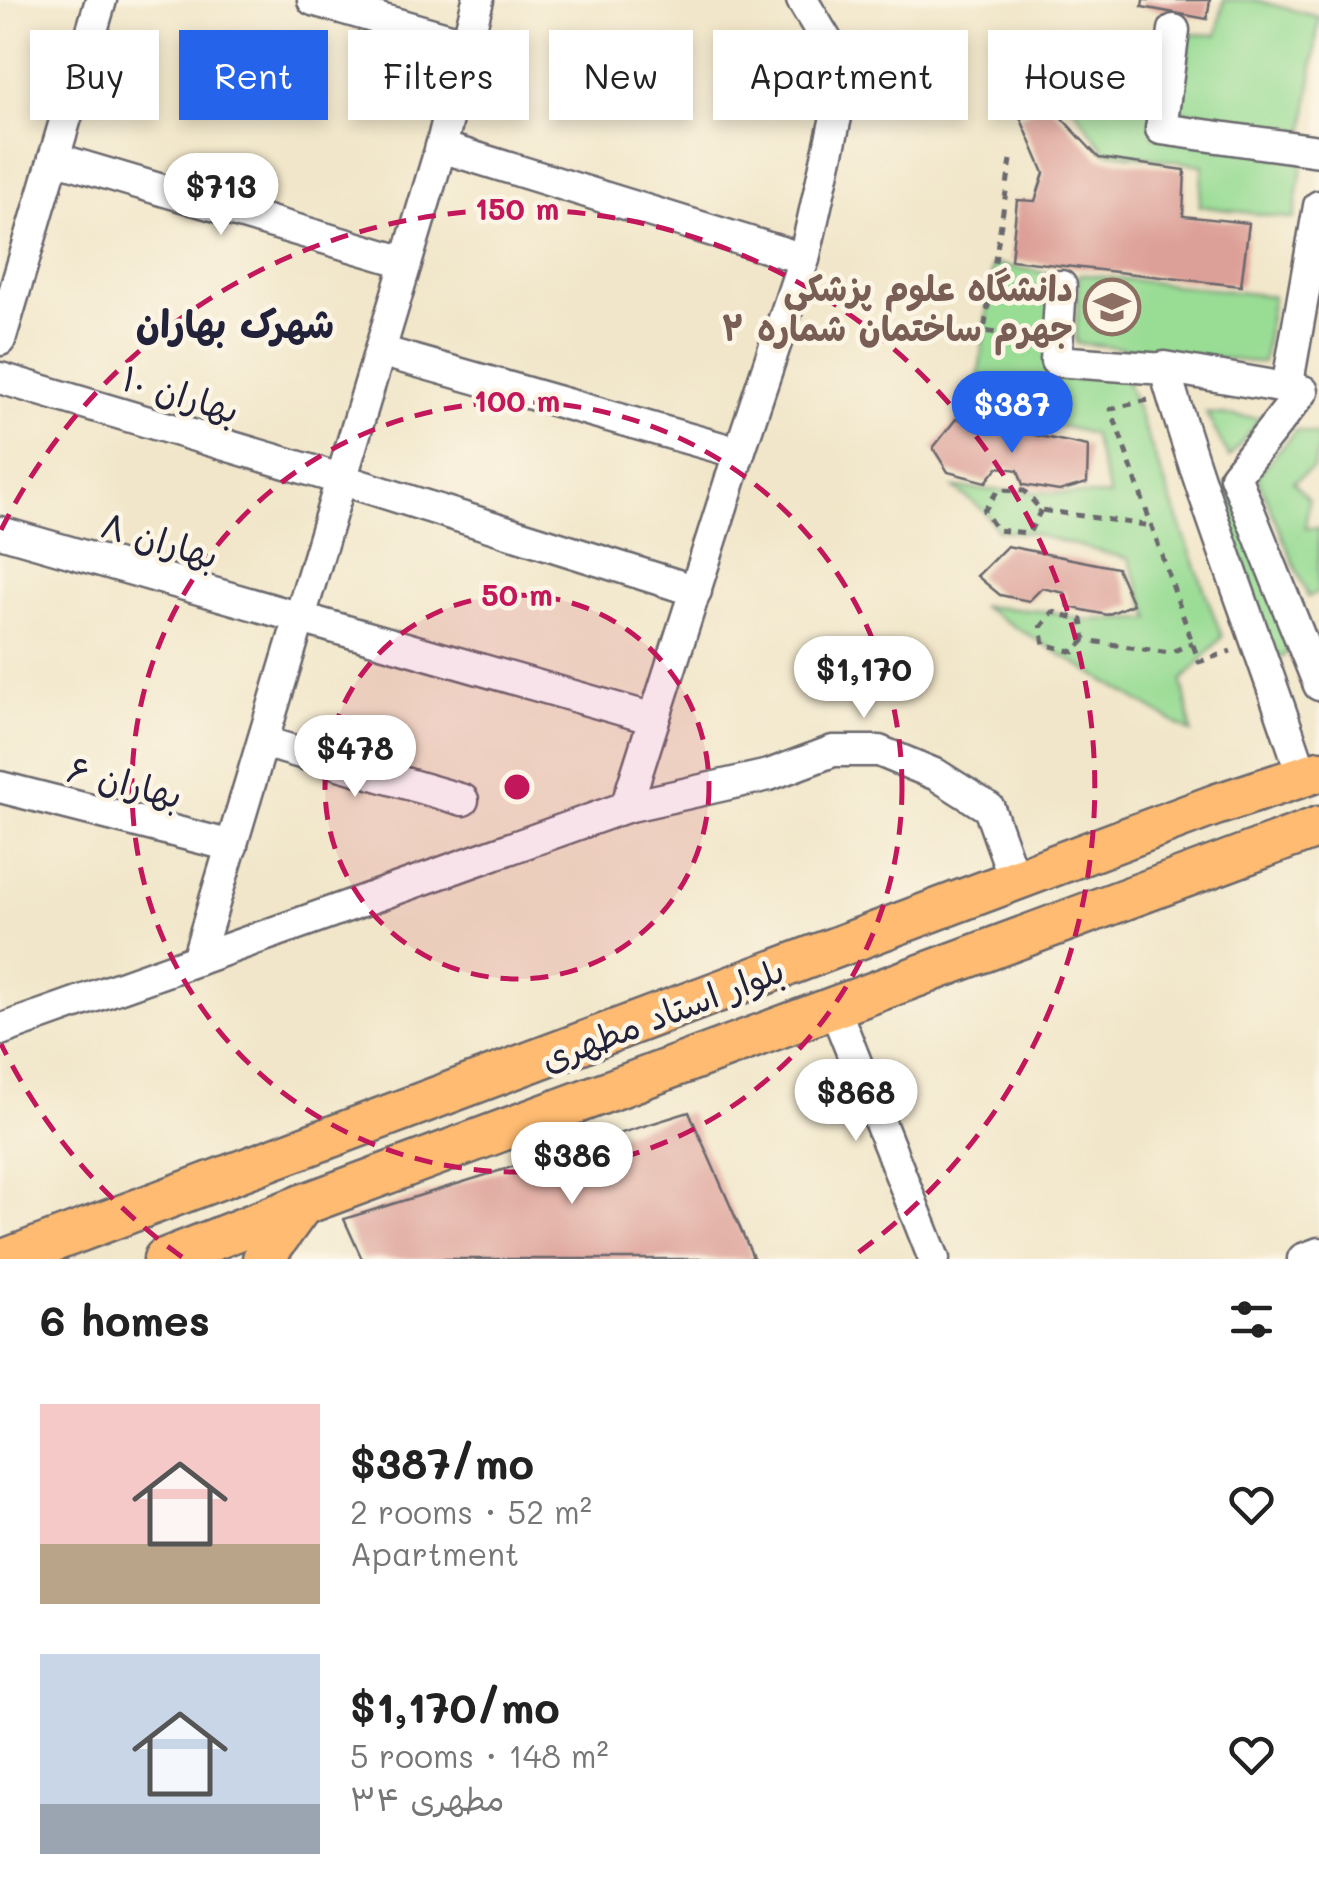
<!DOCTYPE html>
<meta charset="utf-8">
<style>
:root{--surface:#fff;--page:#f6f6f6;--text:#222;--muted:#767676;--accent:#2563eb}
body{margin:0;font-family:Mali,"Playpen Sans Arabic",sans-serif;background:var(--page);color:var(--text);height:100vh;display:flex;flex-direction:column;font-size:38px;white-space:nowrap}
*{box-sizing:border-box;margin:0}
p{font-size:32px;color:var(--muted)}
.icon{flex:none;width:55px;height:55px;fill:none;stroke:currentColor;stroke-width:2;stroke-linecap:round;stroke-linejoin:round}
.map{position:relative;height:1259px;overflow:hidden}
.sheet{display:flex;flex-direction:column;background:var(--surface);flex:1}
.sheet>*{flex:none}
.hud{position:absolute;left:30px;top:30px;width:1260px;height:90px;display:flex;gap:20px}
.price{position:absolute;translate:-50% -85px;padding:0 22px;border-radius:35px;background:#fff;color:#222;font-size:32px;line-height:65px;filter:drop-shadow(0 2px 5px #0008)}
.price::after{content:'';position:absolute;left:50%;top:60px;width:30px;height:22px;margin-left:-15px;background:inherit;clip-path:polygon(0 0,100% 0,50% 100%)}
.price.on{background:var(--accent);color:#fff}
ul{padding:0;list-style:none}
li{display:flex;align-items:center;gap:30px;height:250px;padding:0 40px}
li span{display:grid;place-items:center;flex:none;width:280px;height:200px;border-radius:0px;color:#555}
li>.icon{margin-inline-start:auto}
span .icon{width:120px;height:120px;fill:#fffc;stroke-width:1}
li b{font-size:42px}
h2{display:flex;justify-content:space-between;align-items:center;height:120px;padding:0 40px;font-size:42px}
.pill{padding:0 35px;border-radius:0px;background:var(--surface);box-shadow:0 5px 15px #0003;font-size:35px;line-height:90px}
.pill.on{background:var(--accent);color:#fff}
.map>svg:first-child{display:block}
</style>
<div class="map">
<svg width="1319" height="1259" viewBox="0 0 1319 1259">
<rect width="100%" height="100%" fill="#fcf5e5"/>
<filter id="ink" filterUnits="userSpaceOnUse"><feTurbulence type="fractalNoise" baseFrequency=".01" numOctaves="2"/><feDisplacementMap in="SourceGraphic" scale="20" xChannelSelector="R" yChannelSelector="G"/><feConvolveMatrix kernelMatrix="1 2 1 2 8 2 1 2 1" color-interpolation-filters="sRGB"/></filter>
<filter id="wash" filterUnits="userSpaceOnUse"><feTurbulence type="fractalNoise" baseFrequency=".0048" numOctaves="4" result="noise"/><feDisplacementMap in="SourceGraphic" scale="40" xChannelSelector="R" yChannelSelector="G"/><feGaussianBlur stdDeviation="2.25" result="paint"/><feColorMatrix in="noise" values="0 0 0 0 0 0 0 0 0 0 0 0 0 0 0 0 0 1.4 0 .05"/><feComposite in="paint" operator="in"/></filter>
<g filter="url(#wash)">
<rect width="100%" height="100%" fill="#f1e6c9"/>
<g fill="#99dc94" stroke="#5e7f68" stroke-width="2.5">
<polygon points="1224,0 1254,0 1319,17 1305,131 1181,112 1190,34 1217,35"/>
<polygon points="1035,54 1161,72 1153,135 1303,160 1294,219 1199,206 1203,165 1106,152"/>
<polygon points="993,264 1055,274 1050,369 1126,379 1222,637 1182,681 1192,733 980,606 1053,612 1082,620 1151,619 1129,559 1029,533 997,530 984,511 954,488 1110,496 1092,434 975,404"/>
<polygon points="1079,274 1273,296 1263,363 1076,343"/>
<polygon points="1206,413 1261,418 1229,457"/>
<polygon points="1296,430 1319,435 1319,447 1313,468 1293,482 1309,500 1305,528 1319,528 1319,592 1308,597 1257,476"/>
<polygon points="1234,494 1289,649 1283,657 1271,654 1220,499"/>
</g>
<g id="blocks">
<g fill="#dda098">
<polygon points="1143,0 1210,0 1207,19 1142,7"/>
<polygon points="1045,100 1099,158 1185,170 1183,216 1249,223 1241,286 1011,260 1017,200 1035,201 1044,173 1020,117"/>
<polygon points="956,419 1088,446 1087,483 1059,491 1023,485 1018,470 998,467 986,482 948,472 933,448"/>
<polygon points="1007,546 1117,568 1133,604 1107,615 1068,607 1065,593 1042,588 1029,601 1000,595 977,576"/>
<polygon points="689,1112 753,1257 748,1259 362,1259 344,1219"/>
</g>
</g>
</g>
<g filter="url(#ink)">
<use href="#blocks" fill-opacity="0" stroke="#6a676d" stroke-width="2.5"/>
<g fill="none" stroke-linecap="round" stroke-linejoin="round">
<g stroke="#6a676d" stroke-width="35">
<g id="minor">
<polyline points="313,0 468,44"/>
<polyline points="1174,30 1161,129 1319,151"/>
<polyline points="441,147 804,259"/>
<polyline points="54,158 405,262"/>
<polyline points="1061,286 1056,361 1164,369"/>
<polyline points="0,340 101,0"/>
<polyline points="380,351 739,453"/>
<polyline points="0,378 340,479 696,591"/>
<polyline points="1287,388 1319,206"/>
<polyline points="0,532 654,719"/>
<polyline points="263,742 463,800"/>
<path d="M 1303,777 C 1258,640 1204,506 1164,367 L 1303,391 L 1235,476 L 1319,685"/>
<polyline points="0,787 232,846"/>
<polyline points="626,807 769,775 833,751 879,751 937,775 989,808 1015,881"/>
<polyline points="197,960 441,147 478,0"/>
<polyline points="834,1007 934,1259"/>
<polyline points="0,1030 626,807 739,453 804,259 846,73 802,0"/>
<polyline points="1303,1259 1319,1253"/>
</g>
</g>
<g stroke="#6a676d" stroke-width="45">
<g id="major">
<polyline points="6,1259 1215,805 1319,771"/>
<polyline points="164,1259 302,1205 1319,827"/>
<polyline points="263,1259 302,1205"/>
</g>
</g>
<g stroke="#6a676d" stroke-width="5" stroke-dasharray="8 8" stroke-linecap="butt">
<polyline points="1011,160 984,331 1030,338"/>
<polyline points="1148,400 1111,409 1199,662 1231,651"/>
<polyline points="1041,510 1029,533 997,530 984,511 998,490 1024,491 1041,510 1152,526"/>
<polyline points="1085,640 1074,652 1044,644 1041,627 1053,612 1082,620 1085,640 1169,653 1193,643"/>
</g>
<use href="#minor" stroke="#fff" stroke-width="30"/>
<use href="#major" stroke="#febb71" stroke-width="40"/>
</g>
</g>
<circle cx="517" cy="787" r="192" fill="#c2185b" fill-opacity=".12"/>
<g fill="none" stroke="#c2185b" stroke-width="5" stroke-dasharray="18 12">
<circle cx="517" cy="787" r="192"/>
<circle cx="517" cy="787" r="385"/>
<path d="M182 1257A577 577 0 0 1 1 1044M1 530A577 577 0 1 1 852 1257"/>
</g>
<defs>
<g id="university-ring" transform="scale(2.875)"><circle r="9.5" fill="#fcf5e5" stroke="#8d6e63" stroke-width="1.5"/><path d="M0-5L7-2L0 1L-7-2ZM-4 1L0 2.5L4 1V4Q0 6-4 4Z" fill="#8d6e63"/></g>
</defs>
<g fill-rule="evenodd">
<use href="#university-ring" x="1112" y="307"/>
</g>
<g text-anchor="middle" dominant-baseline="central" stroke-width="9" stroke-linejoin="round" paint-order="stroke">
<g font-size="35" font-weight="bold" fill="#785e54" stroke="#fcf5e5" text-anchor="end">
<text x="1073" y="287">دانشگاه علوم پزشکی<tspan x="1073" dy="40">جهرم ساختمان شماره ۲</tspan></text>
</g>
<g font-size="35" fill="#22223b" stroke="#fcf5e5">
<text transform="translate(181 393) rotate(17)">بهاران ۱۰</text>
<text transform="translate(160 539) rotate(16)">بهاران ۸</text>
<text transform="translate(125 781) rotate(14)">بهاران ۶</text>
<text transform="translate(662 1013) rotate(-21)">بلوار استاد مطهری</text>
</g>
<g font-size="38" font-weight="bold" fill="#22223b" stroke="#fcf5e5">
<text x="235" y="323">شهرک بهاران</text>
</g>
</g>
<circle cx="517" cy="787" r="15" fill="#c2185b" stroke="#fcf5e5" stroke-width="5"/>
<g font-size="30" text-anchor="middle" font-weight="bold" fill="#c2185b" stroke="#fcf5e5" stroke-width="9" stroke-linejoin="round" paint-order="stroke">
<text x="517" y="220">150 m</text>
<text x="517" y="412">100 m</text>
<text x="517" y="606">50 m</text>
</g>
</svg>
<b class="price" style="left:221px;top:238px">$713</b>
<b class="price on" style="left:1012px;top:456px">$387</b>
<b class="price" style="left:864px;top:721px">$1,170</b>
<b class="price" style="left:355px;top:800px">$478</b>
<b class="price" style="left:856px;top:1144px">$868</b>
<b class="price" style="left:572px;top:1207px">$386</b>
<div class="hud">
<a class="pill">Buy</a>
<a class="pill on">Rent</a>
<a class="pill">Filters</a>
<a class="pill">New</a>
<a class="pill">Apartment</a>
<a class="pill">House</a>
</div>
</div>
<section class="sheet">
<h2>6 homes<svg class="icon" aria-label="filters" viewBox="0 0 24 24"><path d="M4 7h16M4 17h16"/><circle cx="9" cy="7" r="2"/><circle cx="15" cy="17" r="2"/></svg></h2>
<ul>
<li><span style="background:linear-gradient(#f6c9c9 70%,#b9a48a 0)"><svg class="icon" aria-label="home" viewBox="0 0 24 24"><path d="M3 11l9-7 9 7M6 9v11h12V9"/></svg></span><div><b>$387/mo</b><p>2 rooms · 52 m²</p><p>Apartment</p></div><svg class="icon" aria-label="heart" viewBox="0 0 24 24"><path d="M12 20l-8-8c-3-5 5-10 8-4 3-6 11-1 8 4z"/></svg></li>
<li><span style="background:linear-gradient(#c9d6e8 75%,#9aa5b1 0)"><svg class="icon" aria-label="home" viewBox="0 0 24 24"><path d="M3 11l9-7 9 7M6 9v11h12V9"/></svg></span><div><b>$1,170/mo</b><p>5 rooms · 148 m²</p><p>مطهری ۳۴</p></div><svg class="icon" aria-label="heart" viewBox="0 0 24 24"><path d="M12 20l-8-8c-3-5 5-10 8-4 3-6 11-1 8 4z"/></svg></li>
</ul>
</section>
